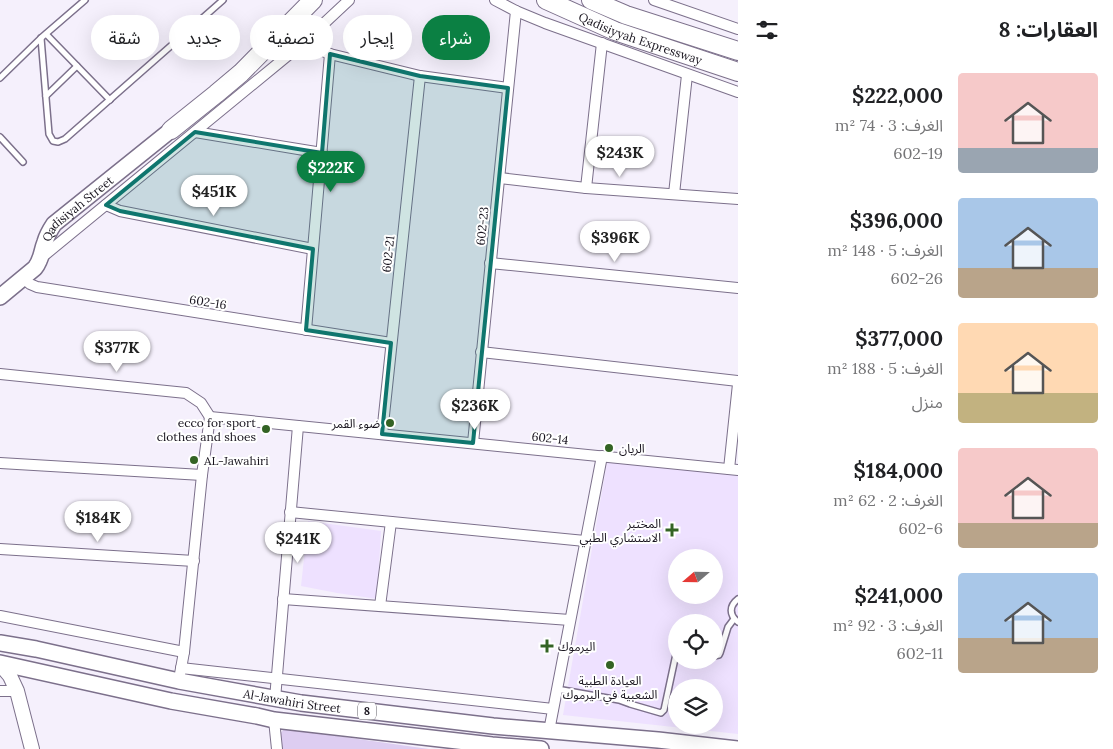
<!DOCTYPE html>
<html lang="ar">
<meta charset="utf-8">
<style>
:root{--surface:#fff;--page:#f6f6f6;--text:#202124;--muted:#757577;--accent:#0b8043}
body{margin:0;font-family:Lora,"Noto Sans Arabic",serif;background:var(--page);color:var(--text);direction:rtl;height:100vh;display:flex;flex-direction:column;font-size:19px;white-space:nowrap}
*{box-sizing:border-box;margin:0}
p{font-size:16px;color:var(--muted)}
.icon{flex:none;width:28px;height:28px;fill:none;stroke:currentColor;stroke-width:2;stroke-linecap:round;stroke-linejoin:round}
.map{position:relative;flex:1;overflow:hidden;direction:ltr}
.sheet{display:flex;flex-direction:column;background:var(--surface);width:375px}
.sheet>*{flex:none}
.guide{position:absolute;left:15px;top:15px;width:475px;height:45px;direction:rtl;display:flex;gap:10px}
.needle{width:32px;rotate:250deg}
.controls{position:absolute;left:668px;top:549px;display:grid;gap:10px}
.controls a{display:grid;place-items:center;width:55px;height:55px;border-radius:50%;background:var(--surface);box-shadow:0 5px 20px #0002;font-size:25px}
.price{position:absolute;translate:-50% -42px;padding:0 11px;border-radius:18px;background:#fff;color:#222;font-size:16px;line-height:32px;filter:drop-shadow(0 1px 2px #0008)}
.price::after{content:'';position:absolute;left:50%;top:30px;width:15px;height:11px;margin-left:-8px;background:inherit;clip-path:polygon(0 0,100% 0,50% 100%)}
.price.on{background:var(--accent);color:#fff}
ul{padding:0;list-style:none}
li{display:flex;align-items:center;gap:15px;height:125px;padding:0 15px}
li span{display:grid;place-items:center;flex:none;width:140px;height:100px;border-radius:5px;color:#555}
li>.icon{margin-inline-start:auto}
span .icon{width:60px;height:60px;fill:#fffc;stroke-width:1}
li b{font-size:21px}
h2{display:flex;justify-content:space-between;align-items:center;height:60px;padding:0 15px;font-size:21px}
.chip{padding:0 18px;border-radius:22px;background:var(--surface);box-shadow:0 5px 20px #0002;font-size:18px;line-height:45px}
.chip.on{background:var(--accent);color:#fff}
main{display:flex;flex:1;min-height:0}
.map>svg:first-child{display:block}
</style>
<main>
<section class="sheet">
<h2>العقارات: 8<svg class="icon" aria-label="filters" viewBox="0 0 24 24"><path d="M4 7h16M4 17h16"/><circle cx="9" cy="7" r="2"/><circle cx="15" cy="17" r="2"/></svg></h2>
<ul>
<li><span style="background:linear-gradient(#f6c9c9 75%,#9aa5b1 0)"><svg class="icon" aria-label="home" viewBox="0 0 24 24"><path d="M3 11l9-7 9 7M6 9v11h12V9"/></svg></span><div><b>$222,000</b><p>الغرف: 3 · 74 m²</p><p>602-19</p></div></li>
<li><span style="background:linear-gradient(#a9c7e8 70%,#b9a48a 0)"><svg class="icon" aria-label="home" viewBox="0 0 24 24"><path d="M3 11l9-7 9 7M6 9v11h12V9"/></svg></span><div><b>$396,000</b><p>الغرف: 5 · 148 m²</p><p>602-26</p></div></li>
<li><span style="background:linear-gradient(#ffd9b3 70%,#c2b280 0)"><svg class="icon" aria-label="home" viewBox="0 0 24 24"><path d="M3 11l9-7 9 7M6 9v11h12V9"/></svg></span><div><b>$377,000</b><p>الغرف: 5 · 188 m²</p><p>منزل</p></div></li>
<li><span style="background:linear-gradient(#f6c9c9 75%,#b9a48a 0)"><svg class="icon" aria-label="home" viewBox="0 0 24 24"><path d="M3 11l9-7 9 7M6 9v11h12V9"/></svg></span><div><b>$184,000</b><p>الغرف: 2 · 62 m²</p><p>602-6</p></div></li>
<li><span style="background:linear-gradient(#a9c7e8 65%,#b9a48a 0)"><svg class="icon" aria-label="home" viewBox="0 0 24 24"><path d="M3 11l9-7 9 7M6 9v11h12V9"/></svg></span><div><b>$241,000</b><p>الغرف: 3 · 92 m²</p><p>602-11</p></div></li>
</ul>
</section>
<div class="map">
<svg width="738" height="749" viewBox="0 0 738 749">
<rect width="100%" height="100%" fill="#f5f0fc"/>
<g fill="#eee1ff" fill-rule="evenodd">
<path d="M 608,457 L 738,473 L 738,734 L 563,715 ZM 676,558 L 714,558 L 714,595 L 676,595 ZM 676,622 L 714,622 L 714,660 L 676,660 ZM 676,688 L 714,688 L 714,725 L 676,725 Z"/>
<polygon points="308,521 381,531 377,599 337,593 301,586"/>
</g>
<polygon fill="#ddcdf1" points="287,729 429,749 281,749 280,734 283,730"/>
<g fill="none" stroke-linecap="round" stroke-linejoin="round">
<g stroke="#7c708b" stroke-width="8">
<g id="lane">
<polyline points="46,34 110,100"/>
<polyline points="41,38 49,134 53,141 58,142 65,139 223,0"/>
<polyline points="0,78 41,38 85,0"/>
<polyline points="46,96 77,66"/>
<polyline points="0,137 23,162"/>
<path d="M 738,599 C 729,606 729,615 738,622"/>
<polyline points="714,656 719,655 720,653 728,627 734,619"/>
<polyline points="557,689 619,700 630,704 661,713 664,710 676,654"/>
</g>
</g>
<g stroke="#7c708b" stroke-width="12">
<g id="street">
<polyline points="495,0 516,11 545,23 738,92"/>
<polyline points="654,0 738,29"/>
<polyline points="303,43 330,54 420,76 508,88"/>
<polyline points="195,132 322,153"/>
<polyline points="500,178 586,188 738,199"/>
<polyline points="586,188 602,43"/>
<polyline points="674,194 687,75"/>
<polyline points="106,205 120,211 313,249"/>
<polyline points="41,258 303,43 349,0"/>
<polyline points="490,263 738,288"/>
<polyline points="23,278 30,284 37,287 391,343"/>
<polyline points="306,330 330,54"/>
<polyline points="481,352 738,381"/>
<polyline points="0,374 186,393 201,403 210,417"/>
<polyline points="210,417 738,470"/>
<polyline points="382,434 420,76"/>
<path d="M 473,443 C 486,299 502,155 516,11"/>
<polyline points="0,463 202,475"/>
<polyline points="729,469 738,384"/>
<polyline points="290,512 585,541"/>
<polyline points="0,549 194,561"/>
<polyline points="283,599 570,620"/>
<polyline points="380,606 391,522"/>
<polyline points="0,616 184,652"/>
<polyline points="181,668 553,709"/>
<polyline points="180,674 184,652 202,475 210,417"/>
<polyline points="0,691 17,691"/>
<polyline points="275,699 298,426"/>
<polyline points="274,720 277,749"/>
<polyline points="549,731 602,456"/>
</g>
</g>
<g stroke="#7c708b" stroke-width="16">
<polyline id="secondary" points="0,664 10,676 17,691 32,749"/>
</g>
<g stroke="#7c708b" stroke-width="18">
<g id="primary">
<path id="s1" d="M 0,297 L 35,268 C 42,259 41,252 45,242 C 47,235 50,230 54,224 L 171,130"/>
<path id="s2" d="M 0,643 L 36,649 L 179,681 L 301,703 L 493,726 L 658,740 L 738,749"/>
<polyline points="0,663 171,701 257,716 274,720 492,745 541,749"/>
</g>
</g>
<g stroke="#7c708b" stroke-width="20">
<g id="highway">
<path id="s3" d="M 546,0 L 615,31 L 738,72"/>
<polyline points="591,0 626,15 738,51"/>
<polyline points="171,130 216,94 241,73 313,0"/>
</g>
</g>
<use href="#lane" stroke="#fff" stroke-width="5"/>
<use href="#street" stroke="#fff" stroke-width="10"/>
<use href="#secondary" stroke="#fff" stroke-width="14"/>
<use href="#primary" stroke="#fff" stroke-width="15"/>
<use href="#highway" stroke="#fff" stroke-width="18"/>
</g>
<path fill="#0f766e" fill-opacity="0.2" stroke="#0f766e" stroke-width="4" stroke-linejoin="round" d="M 330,54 L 420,76 L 508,88 L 473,443 L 382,434 L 391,343 L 306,330 L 313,249 L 120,211 L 106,205 L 195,132 L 322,153 Z"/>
<g fill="#336324" stroke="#fff" stroke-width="2">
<circle cx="390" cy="423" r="5"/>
<circle cx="266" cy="429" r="5"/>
<circle cx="609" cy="448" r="5"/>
<circle cx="194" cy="460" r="5"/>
<path d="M669.5 522.5h5v5h5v5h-5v5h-5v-5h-5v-5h5z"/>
<path d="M544.5 638.5h5v5h5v5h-5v5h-5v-5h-5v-5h5z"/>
<circle cx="610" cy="665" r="5"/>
</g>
<g text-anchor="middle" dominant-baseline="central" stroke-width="4" stroke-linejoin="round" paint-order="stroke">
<rect fill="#fff" stroke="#5d5a62" stroke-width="1" x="358" y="702.5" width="18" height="17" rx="4"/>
<g font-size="11" font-weight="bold" fill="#18141e">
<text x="367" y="711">8</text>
</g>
<g font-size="12" fill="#18141e" stroke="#fff">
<text stroke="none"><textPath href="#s3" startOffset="102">Qadisiyyah Expressway</textPath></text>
<text stroke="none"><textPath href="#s1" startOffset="121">Qadisiyah Street</textPath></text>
<text transform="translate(482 226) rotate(-84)">602-23</text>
<text transform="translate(388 254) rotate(-84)">602-21</text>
<text transform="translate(208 302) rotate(9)">602-16</text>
<text transform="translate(550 438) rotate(6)">602-14</text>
<text stroke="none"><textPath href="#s2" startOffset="298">Al-Jawahiri Street</textPath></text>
</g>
<g font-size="12" fill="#18141e" stroke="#fff" text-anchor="end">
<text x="256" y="422">ecco for sport<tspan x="256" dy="14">clothes and shoes</tspan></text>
<text x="380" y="423">ضوء القمر</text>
<text x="619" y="448" text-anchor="start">الريان</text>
<text x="204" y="460" text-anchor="start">AL-Jawahiri</text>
<text x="661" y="523">المختبر<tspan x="661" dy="14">الاستشاري الطبي</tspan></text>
<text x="558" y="646" text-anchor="start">اليرموك</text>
<text x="610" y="680" text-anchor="middle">العيادة الطبية<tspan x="610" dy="14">الشعبية في اليرموك</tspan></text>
</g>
</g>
</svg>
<div class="controls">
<a><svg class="needle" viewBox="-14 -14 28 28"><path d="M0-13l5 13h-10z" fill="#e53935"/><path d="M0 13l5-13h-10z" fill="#757577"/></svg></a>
<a><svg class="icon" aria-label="locate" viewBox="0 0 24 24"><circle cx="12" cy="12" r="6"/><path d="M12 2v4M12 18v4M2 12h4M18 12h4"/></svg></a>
<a><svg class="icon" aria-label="layers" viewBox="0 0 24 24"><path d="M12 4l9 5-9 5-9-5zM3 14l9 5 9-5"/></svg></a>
</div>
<b class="price" style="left:620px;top:178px">$243K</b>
<b class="price on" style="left:331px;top:193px">$222K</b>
<b class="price" style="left:214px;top:217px">$451K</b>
<b class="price" style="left:615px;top:263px">$396K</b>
<b class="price" style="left:117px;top:373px">$377K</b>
<b class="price" style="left:475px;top:431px">$236K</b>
<b class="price" style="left:98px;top:543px">$184K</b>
<b class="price" style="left:298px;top:564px">$241K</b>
<div class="guide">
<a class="chip on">شراء</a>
<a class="chip">إيجار</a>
<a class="chip">تصفية</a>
<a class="chip">جديد</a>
<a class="chip">شقة</a>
</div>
</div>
</main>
